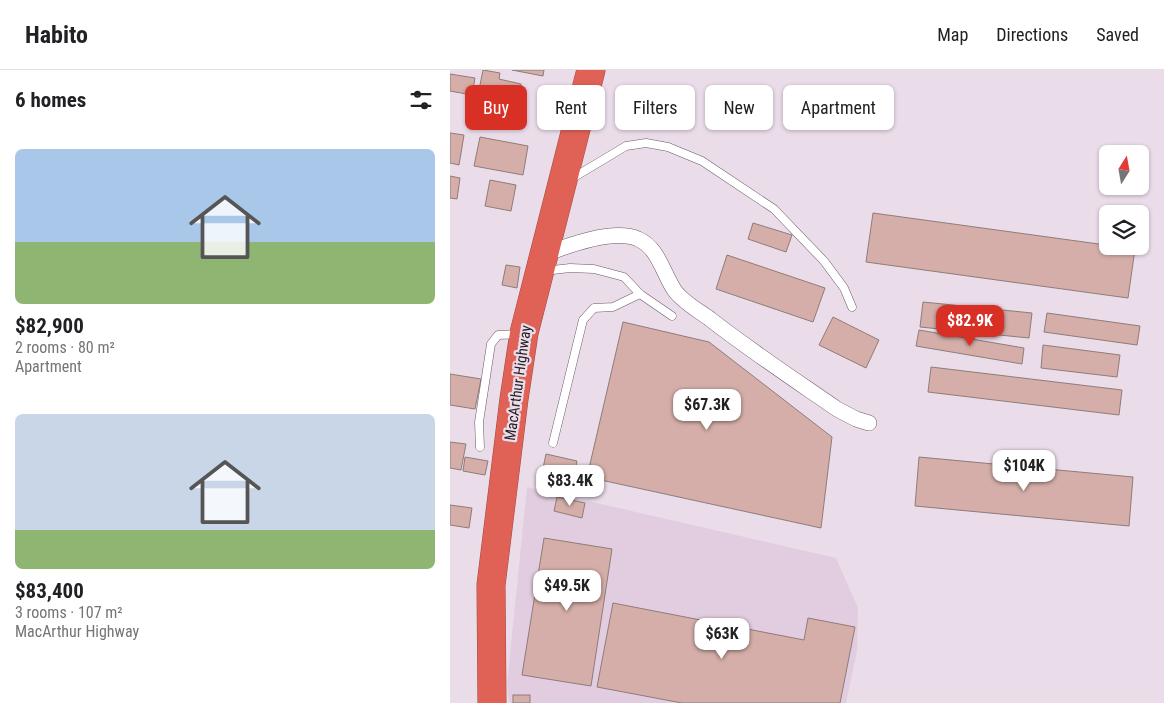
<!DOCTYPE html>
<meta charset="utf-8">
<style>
:root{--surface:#fff;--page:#f6f6f6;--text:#202124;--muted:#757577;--line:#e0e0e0;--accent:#d93025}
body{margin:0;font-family:"Roboto Condensed",sans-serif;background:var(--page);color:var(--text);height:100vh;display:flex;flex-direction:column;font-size:19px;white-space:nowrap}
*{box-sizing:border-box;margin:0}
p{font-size:16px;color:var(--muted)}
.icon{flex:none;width:28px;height:28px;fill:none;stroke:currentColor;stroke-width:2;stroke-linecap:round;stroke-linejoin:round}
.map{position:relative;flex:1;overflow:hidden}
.panel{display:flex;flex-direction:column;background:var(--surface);width:450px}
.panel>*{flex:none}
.top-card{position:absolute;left:15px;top:15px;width:475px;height:45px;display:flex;gap:10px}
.needle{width:32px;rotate:11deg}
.controls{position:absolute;left:649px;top:75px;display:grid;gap:10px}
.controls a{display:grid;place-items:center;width:50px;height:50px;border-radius:8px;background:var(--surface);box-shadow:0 1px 4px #0004;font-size:25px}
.price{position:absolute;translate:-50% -42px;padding:0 11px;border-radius:10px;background:#fff;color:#222;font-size:16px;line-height:32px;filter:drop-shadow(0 1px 2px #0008)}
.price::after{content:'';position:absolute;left:50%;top:30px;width:15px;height:11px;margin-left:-8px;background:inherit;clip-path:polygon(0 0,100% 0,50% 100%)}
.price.active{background:var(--accent);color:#fff}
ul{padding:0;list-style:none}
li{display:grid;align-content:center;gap:10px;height:265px;padding:0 15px}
li span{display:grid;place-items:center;height:155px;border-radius:8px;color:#555}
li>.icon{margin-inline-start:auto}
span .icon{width:90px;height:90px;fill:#fffc;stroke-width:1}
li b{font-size:21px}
h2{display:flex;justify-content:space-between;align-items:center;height:60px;padding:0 15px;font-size:21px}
.pill{padding:0 18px;border-radius:8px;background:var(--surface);box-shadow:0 1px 4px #0004;font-size:18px;line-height:45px}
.pill.active{background:var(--accent);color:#fff}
header{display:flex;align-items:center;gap:30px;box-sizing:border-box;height:70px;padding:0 25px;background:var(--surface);border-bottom:1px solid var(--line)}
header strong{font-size:24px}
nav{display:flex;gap:28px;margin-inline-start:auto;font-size:18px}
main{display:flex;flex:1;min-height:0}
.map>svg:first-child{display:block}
</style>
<header>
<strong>Habito</strong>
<nav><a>Map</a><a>Directions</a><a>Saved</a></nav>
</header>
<main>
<section class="panel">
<h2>6 homes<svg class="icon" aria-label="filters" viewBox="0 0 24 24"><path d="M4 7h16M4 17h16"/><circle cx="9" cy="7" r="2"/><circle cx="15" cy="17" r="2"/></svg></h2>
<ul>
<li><span style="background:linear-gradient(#a9c7e8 60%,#8fb573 0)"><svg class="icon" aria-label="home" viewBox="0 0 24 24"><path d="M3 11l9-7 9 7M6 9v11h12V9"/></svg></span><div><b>$82,900</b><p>2 rooms · 80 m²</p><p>Apartment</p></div></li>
<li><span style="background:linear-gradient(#c9d6e8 75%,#8fb573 0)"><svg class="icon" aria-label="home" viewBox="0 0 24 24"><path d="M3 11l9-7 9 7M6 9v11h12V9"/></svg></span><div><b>$83,400</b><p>3 rooms · 107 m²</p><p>MacArthur Highway</p></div></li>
</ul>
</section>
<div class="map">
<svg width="714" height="633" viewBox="0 0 714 633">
<rect width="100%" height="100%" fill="#eadce9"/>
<polygon fill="#e1cddf" points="77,417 386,488 408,538 407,581 396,633 59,633 57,615"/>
<g fill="#d5aea9" stroke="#8e7c7a">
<polygon points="33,0 50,3 49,9 71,14 67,33 28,25"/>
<polygon points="62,0 94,0 93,6"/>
<polygon points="0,4 25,8 22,25 0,21"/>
<polygon points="0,63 14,65 9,95 0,93"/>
<polygon points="30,67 78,76 73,105 24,96"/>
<polygon points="0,106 10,108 7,129 0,128"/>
<polygon points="40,110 66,115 61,141 35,136"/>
<polygon points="423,143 685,179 678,228 416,192"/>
<polygon points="303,153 342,165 336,182 298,169"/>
<polygon points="277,185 375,218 363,252 266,219"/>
<polygon points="56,195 70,197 67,218 52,215"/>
<polygon points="473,232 582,243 579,268 470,257"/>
<polygon points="597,243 690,256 687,275 594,262"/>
<polygon points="383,247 429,270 416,298 369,275"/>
<polygon points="173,252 259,272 382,367 371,458 137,407"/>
<polygon points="469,260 574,278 572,294 466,276"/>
<polygon points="593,275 670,285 667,307 591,298"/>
<polygon points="481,297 672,320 669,345 478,322"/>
<polygon points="0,304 31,309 25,339 0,335"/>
<polygon points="0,372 16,374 11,400 0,398"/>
<polygon points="96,384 127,391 120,424 89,417"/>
<polygon points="15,387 38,391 35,405 13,401"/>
<polygon points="469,387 683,407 679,456 465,436"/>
<polygon points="107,427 135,433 132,448 104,441"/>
<polygon points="0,435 22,438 19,458 0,455"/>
<polygon points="94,468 162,479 141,616 72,605"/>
<polygon points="163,533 354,570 358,548 405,557 390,633 232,633 147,617"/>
<rect x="63" y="625" width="17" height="8"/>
</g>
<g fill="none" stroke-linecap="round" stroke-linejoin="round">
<g stroke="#675b66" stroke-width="9">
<g id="lane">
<polyline points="121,105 126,106 176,76 196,73 218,77 252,91 324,139 374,191 394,218 402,237"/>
<polyline points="94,201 120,198 144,199 174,207 190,224 222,246"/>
<polyline points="103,373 133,250 144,238 163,237 190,224"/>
<polyline points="30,377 29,352 41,274 48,265 70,264"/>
</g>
</g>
<g stroke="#675b66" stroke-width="16">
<path id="street" d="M 93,185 C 116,176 164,158 188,169 C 209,178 213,204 225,221 C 233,232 249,241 260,249 C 301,281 345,310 387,339 L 406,349 L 419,353"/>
</g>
<g stroke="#9e4a44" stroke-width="29">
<polyline id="highway" points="42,633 41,515 64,329 74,263 141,0"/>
</g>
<use href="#lane" stroke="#fff" stroke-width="8"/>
<use href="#street" stroke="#fff" stroke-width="15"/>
<use href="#highway" stroke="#e06256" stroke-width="28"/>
</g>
<g text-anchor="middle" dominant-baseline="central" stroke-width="4.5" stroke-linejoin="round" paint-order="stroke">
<g font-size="15" fill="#231e23" stroke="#eadce9">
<text transform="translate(68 313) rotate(-82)">MacArthur Highway</text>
</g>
</g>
</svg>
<div class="controls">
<a><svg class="needle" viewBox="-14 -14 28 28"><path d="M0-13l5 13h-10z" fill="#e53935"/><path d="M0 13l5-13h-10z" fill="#757577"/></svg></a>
<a><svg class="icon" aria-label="layers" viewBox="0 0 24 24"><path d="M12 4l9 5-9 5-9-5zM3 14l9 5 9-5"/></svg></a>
</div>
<b class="price active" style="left:520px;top:277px">$82.9K</b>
<b class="price" style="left:257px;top:361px">$67.3K</b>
<b class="price" style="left:574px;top:422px">$104K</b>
<b class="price" style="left:120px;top:437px">$83.4K</b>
<b class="price" style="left:117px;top:542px">$49.5K</b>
<b class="price" style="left:272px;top:590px">$63K</b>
<div class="top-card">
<a class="pill active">Buy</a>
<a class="pill">Rent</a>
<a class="pill">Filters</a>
<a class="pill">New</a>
<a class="pill">Apartment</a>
</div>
</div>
</main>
